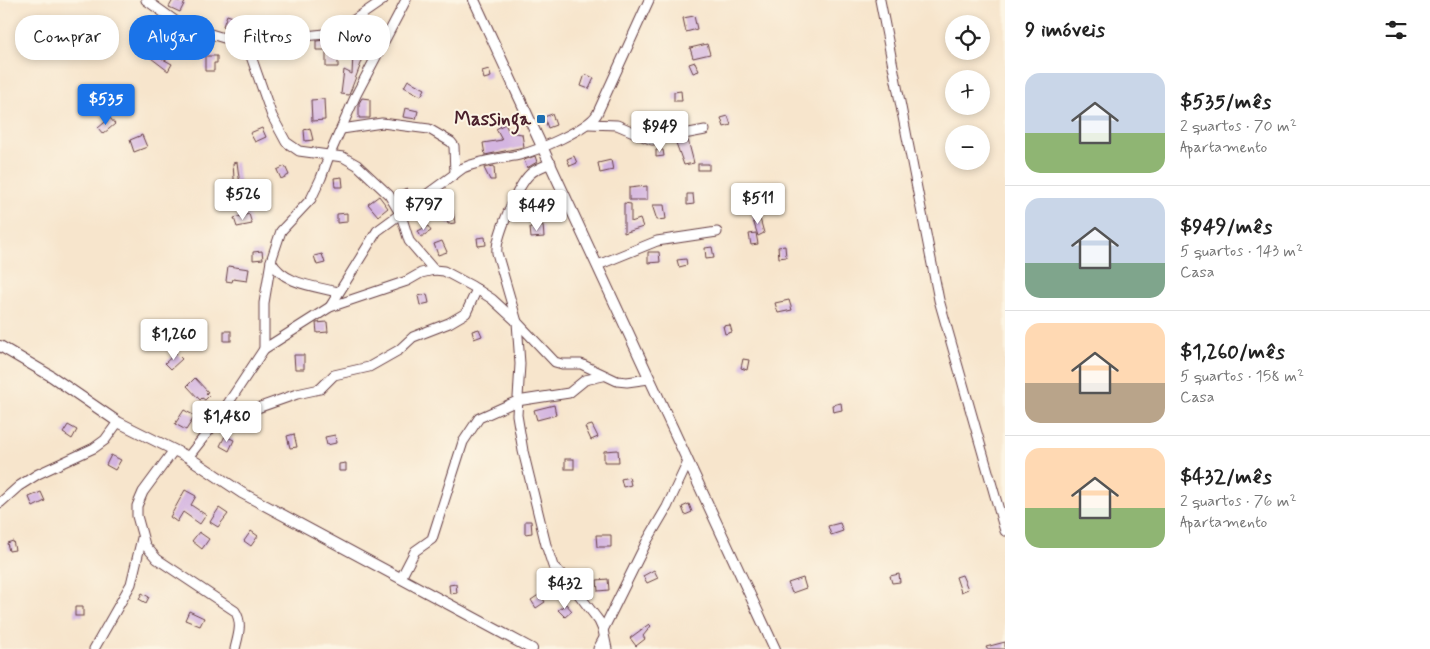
<!DOCTYPE html>
<html lang="pt">
<meta charset="utf-8">
<style>
:root{--surface:#fff;--page:#f2f2f2;--text:#222;--muted:#767676;--line:#e0e0e0;--accent:#1a73e8}
body{margin:0;font-family:Mynerve,sans-serif;background:var(--page);color:var(--text);height:100vh;display:flex;flex-direction:column;font-size:19px;white-space:nowrap}
*{box-sizing:border-box;margin:0}
p{font-size:16px;color:var(--muted)}
.icon{flex:none;width:28px;height:28px;fill:none;stroke:currentColor;stroke-width:2;stroke-linecap:round;stroke-linejoin:round}
.map{position:relative;flex:1;overflow:hidden}
.panel{display:flex;flex-direction:column;background:var(--surface);width:425px}
.panel>*{flex:none}
.banner{position:absolute;left:15px;top:15px;width:475px;height:45px;display:flex;gap:10px}
.tools{position:absolute;left:945px;top:15px;display:grid;gap:10px}
.tools a{display:grid;place-items:center;width:45px;height:45px;border-radius:50%;background:var(--surface);box-shadow:0 2px 8px #0003;font-size:25px}
.price{position:absolute;translate:-50% -42px;padding:0 11px;border-radius:5px;background:#fff;color:#222;font-size:16px;line-height:32px;filter:drop-shadow(0 1px 2px #0008)}
.price::after{content:'';position:absolute;left:50%;top:30px;width:15px;height:11px;margin-left:-8px;background:inherit;clip-path:polygon(0 0,100% 0,50% 100%)}
.price.selected{background:var(--accent);color:#fff}
ul{padding:0;list-style:none}
li{display:flex;align-items:center;gap:15px;height:125px;padding:0 20px}
li+li{border-top:1px solid var(--line)}
li span{display:grid;place-items:center;flex:none;width:140px;height:100px;border-radius:15px;color:#555}
li>.icon{margin-inline-start:auto}
span .icon{width:60px;height:60px;fill:#fffc;stroke-width:1}
li b{font-size:21px}
h2{display:flex;justify-content:space-between;align-items:center;height:60px;padding:0 20px;font-size:21px}
.pill{padding:0 18px;border-radius:20px;background:var(--surface);box-shadow:0 2px 8px #0003;font-size:18px;line-height:45px}
.pill.selected{background:var(--accent);color:#fff}
main{display:flex;flex:1;min-height:0}
.map>svg:first-child{display:block}
</style>
<main>
<div class="map">
<svg width="1005" height="649" viewBox="0 0 1005 649">
<rect width="100%" height="100%" fill="#fcf5e5"/>
<filter id="ink" filterUnits="userSpaceOnUse"><feTurbulence type="fractalNoise" baseFrequency=".02" numOctaves="2"/><feDisplacementMap in="SourceGraphic" scale="10" xChannelSelector="R" yChannelSelector="G"/><feConvolveMatrix kernelMatrix="1 2 1 2 8 2 1 2 1" color-interpolation-filters="sRGB"/></filter>
<filter id="wash" filterUnits="userSpaceOnUse"><feTurbulence type="fractalNoise" baseFrequency=".0096" numOctaves="4" result="noise"/><feDisplacementMap in="SourceGraphic" scale="20" xChannelSelector="R" yChannelSelector="G"/><feGaussianBlur stdDeviation="1.12" result="paint"/><feColorMatrix in="noise" values="0 0 0 0 0 0 0 0 0 0 0 0 0 0 0 0 0 1.4 0 .05"/><feComposite in="paint" operator="in"/></filter>
<g filter="url(#wash)">
<rect width="100%" height="100%" fill="#f7e5cc"/>
<g id="blocks">
<g fill="#d4b5e1">
<polygon points="173,0 185,2 180,12 169,7"/>
<polygon points="227,15 239,19 235,30 223,26"/>
<polygon points="694,16 697,29 686,32 683,18"/>
<polygon points="151,23 161,29 156,38 146,32"/>
<polygon points="263,28 274,31 273,34 260,36"/>
<polygon points="359,32 375,37 373,43 359,39 359,43 338,46 338,67 326,67 326,50 316,50 316,41 336,39 342,36 342,39 357,38"/>
<polygon points="707,44 710,54 693,58 690,48"/>
<polygon points="153,47 162,54 159,57 172,64 168,71 147,55"/>
<polygon points="353,54 362,54 362,61 349,95 341,94 344,70 352,74"/>
<polygon points="205,56 217,56 217,63 214,63 214,71 205,71"/>
<polygon points="695,62 699,71 693,73 689,64"/>
<polygon points="489,69 491,77 484,79 482,71"/>
<polygon points="585,74 594,78 589,89 581,86"/>
<polygon points="408,80 425,89 421,96 404,87"/>
<polygon points="681,91 682,101 674,101 674,92"/>
<polygon points="362,98 370,99 370,118 359,118 359,103"/>
<polygon points="324,99 325,120 312,121 311,100"/>
<polygon points="405,108 418,111 416,119 403,117"/>
<polygon points="552,114 556,125 548,128 544,117"/>
<polygon points="728,116 731,125 724,127 721,118"/>
<polygon points="110,118 115,124 103,134 98,128"/>
<polygon points="505,124 509,132 522,134 524,147 485,155 483,143 502,140 496,129"/>
<polygon points="262,128 266,137 255,142 250,133"/>
<polygon points="310,128 313,140 305,141 304,130"/>
<polygon points="142,135 147,147 134,152 130,140"/>
<polygon points="688,140 694,163 684,165 676,143"/>
<polygon points="656,150 663,150 664,156 656,157"/>
<polygon points="535,156 537,162 527,168 524,160"/>
<polygon points="574,156 577,163 570,166 567,159"/>
<polygon points="611,160 613,170 600,173 598,163"/>
<polygon points="237,162 241,193 235,194 233,163"/>
<rect x="698" y="164" width="11" height="6"/>
<polygon points="285,166 289,175 281,179 277,170"/>
<polygon points="494,166 495,180 490,180 484,168"/>
<polygon points="342,177 343,187 335,187 334,178"/>
<polygon points="647,186 647,200 629,200 629,188"/>
<polygon points="407,188 410,194 399,200 396,194"/>
<polygon points="687,194 693,194 694,204 687,205"/>
<polygon points="379,196 388,208 378,216 368,204"/>
<polygon points="624,203 631,204 631,222 640,219 643,227 624,233"/>
<polygon points="652,205 664,205 666,219 657,220"/>
<polygon points="453,210 455,223 448,224 446,211"/>
<polygon points="347,213 347,222 337,223 337,214"/>
<polygon points="249,214 252,224 237,227 234,218"/>
<polygon points="759,215 764,233 758,236 752,217"/>
<polygon points="543,225 544,237 531,238 530,227"/>
<polygon points="428,226 431,231 421,237 418,231"/>
<polygon points="756,233 758,244 751,245 749,234"/>
<polygon points="485,237 486,245 478,246 477,238"/>
<polygon points="442,241 447,252 438,255 434,244"/>
<polygon points="785,246 786,257 779,258 778,247"/>
<polygon points="712,247 714,258 706,259 705,248"/>
<polygon points="262,251 263,259 253,260 253,252"/>
<polygon points="648,252 659,252 660,262 648,263"/>
<polygon points="322,254 325,263 317,265 314,256"/>
<polygon points="686,259 687,265 679,267 677,260"/>
<polygon points="228,266 249,269 247,281 233,279 232,282 226,281"/>
<polygon points="427,294 429,303 420,305 418,296"/>
<polygon points="789,300 792,310 778,313 775,303"/>
<polygon points="327,322 328,332 317,333 316,323"/>
<polygon points="730,325 732,332 725,334 723,326"/>
<polygon points="479,329 482,336 474,339 472,331"/>
<rect x="224" y="331" width="7" height="10"/>
<polygon points="176,353 182,359 171,369 165,363"/>
<polygon points="294,355 304,355 304,369 295,369"/>
<polygon points="743,359 749,360 747,370 741,368"/>
<polygon points="195,378 208,392 206,393 209,396 205,400 202,398 200,400 187,386"/>
<polygon points="841,403 842,410 833,412 832,405"/>
<polygon points="554,405 556,415 537,420 534,410"/>
<polygon points="184,410 195,416 186,430 175,424"/>
<polygon points="68,425 77,430 72,439 63,433"/>
<polygon points="592,425 598,437 591,440 585,427"/>
<polygon points="294,434 297,447 290,448 287,436"/>
<polygon points="335,435 336,443 327,445 325,437"/>
<polygon points="225,436 234,440 229,451 220,446"/>
<polygon points="618,450 619,462 604,462 604,451"/>
<polygon points="111,455 121,460 115,470 106,465"/>
<rect x="565" y="459" width="9" height="10"/>
<polygon points="346,463 346,471 339,471 339,464"/>
<polygon points="629,477 631,485 623,487 621,479"/>
<polygon points="185,490 196,496 191,505 206,515 200,524 183,512 177,522 170,517"/>
<polygon points="41,492 45,501 33,507 29,497"/>
<polygon points="689,504 692,512 685,515 682,507"/>
<polygon points="219,508 228,514 218,527 210,522"/>
<polygon points="525,521 531,521 532,533 525,534"/>
<polygon points="840,523 843,531 831,535 828,526"/>
<polygon points="251,531 258,536 251,546 244,541"/>
<polygon points="199,532 209,539 202,549 192,541"/>
<polygon points="596,535 611,535 611,547 597,547"/>
<polygon points="13,541 15,550 9,551 7,543"/>
<polygon points="654,570 658,578 647,583 643,576"/>
<polygon points="899,574 900,582 892,583 890,576"/>
<polygon points="962,575 968,589 961,592 956,577"/>
<polygon points="803,578 806,588 792,593 788,583"/>
<polygon points="608,579 609,590 598,591 597,580"/>
<polygon points="560,582 565,586 556,593 553,588"/>
<polygon points="456,584 457,593 450,594 449,585"/>
<polygon points="142,593 149,597 146,603 139,599"/>
<polygon points="540,594 545,602 536,608 531,600"/>
<polygon points="566,604 572,611 565,617 558,610"/>
<rect x="75" y="607" width="8" height="9"/>
<polygon points="189,611 204,618 200,626 185,620"/>
<polygon points="649,624 651,626 643,636 645,639 636,646 630,638"/>
<polygon points="1005,642 1005,649 987,649 986,647"/>
</g>
</g>
</g>
<g filter="url(#ink)">
<use href="#blocks" fill-opacity="0" stroke="#643d43" stroke-width="1"/>
<g fill="none" stroke-linecap="round" stroke-linejoin="round">
<g stroke="#643d43" stroke-width="11">
<g id="minor">
<polyline points="146,0 181,25 247,45 295,37 335,33 383,0"/>
<polyline points="880,0 939,300 1005,531"/>
<polyline points="247,45 272,116 286,142 299,151 343,157 357,165 389,195 401,215 409,241 434,270"/>
<polyline points="589,124 617,125 652,140 705,130"/>
<polyline points="342,129 382,123 429,129 451,142 454,146 455,174"/>
<path d="M 551,163 C 544,166 535,169 530,174 C 518,185 495,238 497,253 L 517,322 L 520,364 L 517,415 L 523,451 L 546,545 L 553,566 L 570,583 L 599,621 L 603,630 L 607,649"/>
<polyline points="598,265 657,241 717,232"/>
<path d="M 338,292 C 314,286 283,284 271,261 L 281,231 L 311,199 L 321,178 L 329,156 L 356,95 L 406,0"/>
<path d="M 330,307 L 377,231 L 463,168 C 481,160 500,159 519,155 C 537,151 588,129 597,114 L 649,0"/>
<polyline points="264,349 264,303 271,261"/>
<polyline points="215,423 297,394 320,389 334,375 369,367 399,350 413,337 449,323 466,313 477,289"/>
<path d="M 174,450 L 143,492 L 137,506 L 137,516 L 145,545 L 157,559 L 235,611 C 243,623 238,636 235,649"/>
<polyline points="188,457 215,423 264,349 330,307 407,281 421,273 434,270 444,271 472,286 492,299 517,322 555,362 562,364 581,364 617,381 627,382 649,379"/>
<polyline points="0,503 19,486 38,474 94,448 105,440 118,422"/>
<polyline points="401,578 415,551 432,539 463,442 479,418 517,401 569,393 585,380 603,376"/>
<polyline points="603,630 647,541 667,507 688,462"/>
<polyline points="94,649 131,584 142,538"/>
<polyline points="598,649 604,638"/>
</g>
</g>
<g stroke="#643d43" stroke-width="12">
<g id="tertiary">
<polyline points="474,0 775,649"/>
<polyline points="0,346 51,376 118,422 188,457 242,493 532,649"/>
</g>
</g>
<use href="#minor" stroke="#fff" stroke-width="9"/>
<use href="#tertiary" stroke="#fff" stroke-width="10"/>
</g>
</g>
<rect fill="#1f6fb2" stroke="#fcf5e5" stroke-width="2" x="536" y="114" width="10" height="10" rx="2.5"/>
<g text-anchor="middle" dominant-baseline="central" stroke-width="4" stroke-linejoin="round" paint-order="stroke">
<g font-size="19" font-weight="bold" fill="#4a1f2b" stroke="#fcf5e5" text-anchor="end">
<text x="531" y="119">Massinga</text>
</g>
</g>
</svg>
<div class="tools">
<a><svg class="icon" aria-label="locate" viewBox="0 0 24 24"><circle cx="12" cy="12" r="6"/><path d="M12 2v4M12 18v4M2 12h4M18 12h4"/></svg></a>
<a>+</a>
<a>−</a>
</div>
<b class="price selected" style="left:106px;top:126px">$535</b>
<b class="price" style="left:660px;top:153px">$949</b>
<b class="price" style="left:243px;top:221px">$526</b>
<b class="price" style="left:758px;top:225px">$511</b>
<b class="price" style="left:424px;top:231px">$797</b>
<b class="price" style="left:537px;top:232px">$449</b>
<b class="price" style="left:174px;top:361px">$1,260</b>
<b class="price" style="left:227px;top:443px">$1,480</b>
<b class="price" style="left:565px;top:610px">$432</b>
<div class="banner">
<a class="pill">Comprar</a>
<a class="pill selected">Alugar</a>
<a class="pill">Filtros</a>
<a class="pill">Novo</a>
</div>
</div>
<section class="panel">
<h2>9 imóveis<svg class="icon" aria-label="filters" viewBox="0 0 24 24"><path d="M4 7h16M4 17h16"/><circle cx="9" cy="7" r="2"/><circle cx="15" cy="17" r="2"/></svg></h2>
<ul>
<li><span style="background:linear-gradient(#c9d6e8 60%,#8fb573 0)"><svg class="icon" aria-label="home" viewBox="0 0 24 24"><path d="M3 11l9-7 9 7M6 9v11h12V9"/></svg></span><div><b>$535/mês</b><p>2 quartos · 70 m²</p><p>Apartamento</p></div></li>
<li><span style="background:linear-gradient(#c9d6e8 65%,#7fa58c 0)"><svg class="icon" aria-label="home" viewBox="0 0 24 24"><path d="M3 11l9-7 9 7M6 9v11h12V9"/></svg></span><div><b>$949/mês</b><p>5 quartos · 143 m²</p><p>Casa</p></div></li>
<li><span style="background:linear-gradient(#ffd9b3 60%,#b9a48a 0)"><svg class="icon" aria-label="home" viewBox="0 0 24 24"><path d="M3 11l9-7 9 7M6 9v11h12V9"/></svg></span><div><b>$1,260/mês</b><p>5 quartos · 158 m²</p><p>Casa</p></div></li>
<li><span style="background:linear-gradient(#ffd9b3 60%,#8fb573 0)"><svg class="icon" aria-label="home" viewBox="0 0 24 24"><path d="M3 11l9-7 9 7M6 9v11h12V9"/></svg></span><div><b>$432/mês</b><p>2 quartos · 76 m²</p><p>Apartamento</p></div></li>
</ul>
</section>
</main>
